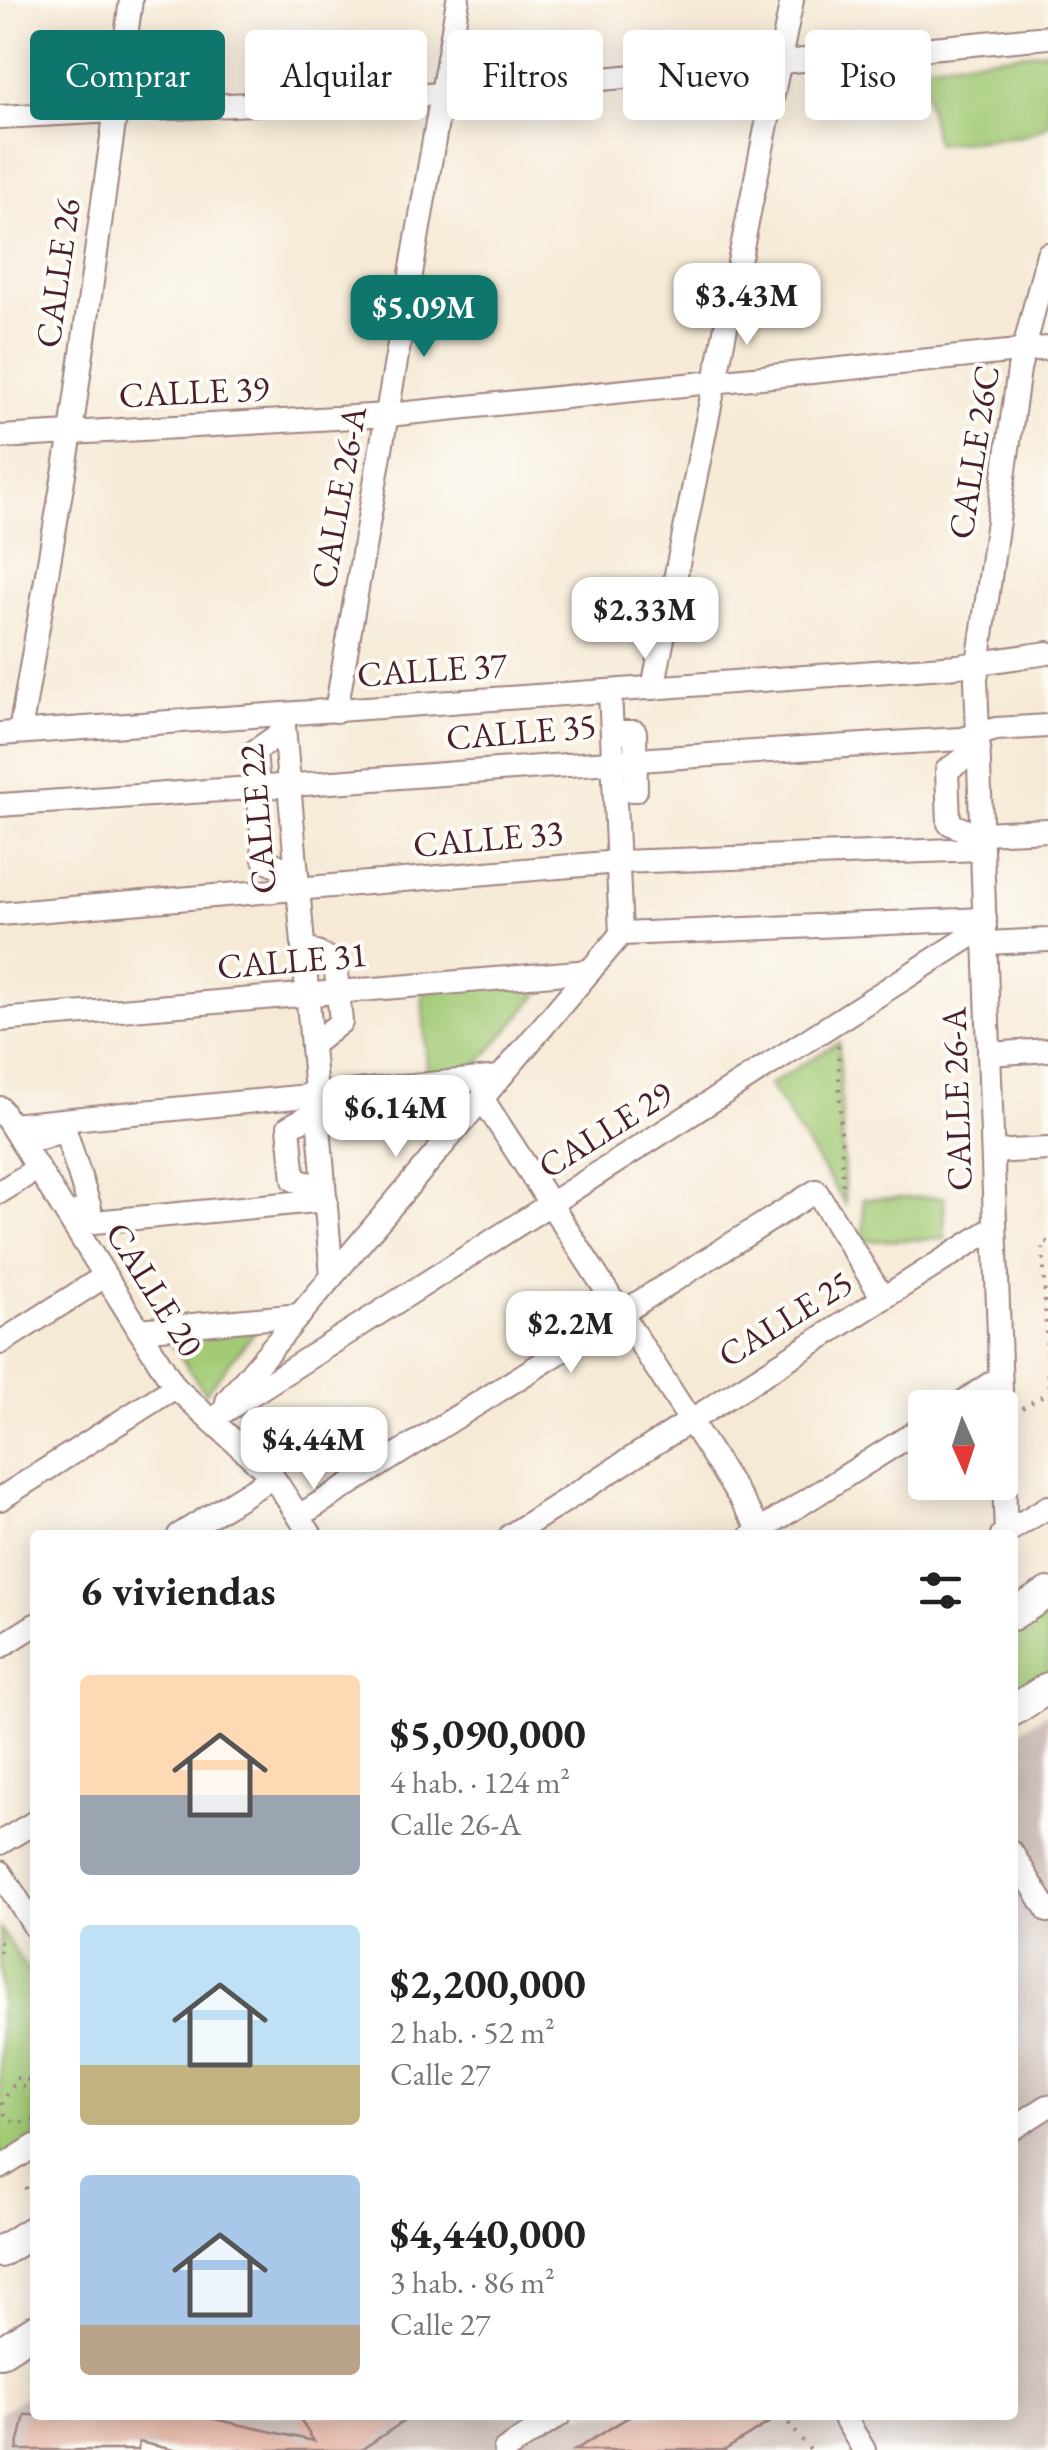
<!DOCTYPE html>
<html lang="es">
<meta charset="utf-8">
<style>
:root{--surface:#fff;--page:#f6f6f6;--text:#222;--muted:#767676;--accent:#0f766e}
body{margin:0;font-family:"EB Garamond",serif;background:var(--page);color:var(--text);height:100vh;display:flex;flex-direction:column;font-size:38px;white-space:nowrap}
*{box-sizing:border-box;margin:0}
p{font-size:32px;color:var(--muted)}
.icon{flex:none;width:55px;height:55px;fill:none;stroke:currentColor;stroke-width:2;stroke-linecap:round;stroke-linejoin:round}
.map{position:relative;flex:1;overflow:hidden}
.side{position:absolute;left:30px;top:1530px;width:988px;height:890px;display:flex;flex-direction:column;background:var(--surface);border-radius:10px;box-shadow:0 5px 25px #0003}
.side>*{flex:none}
.guide{position:absolute;left:30px;top:30px;width:990px;height:90px;display:flex;gap:20px}
.needle{width:65px;rotate:177deg}
.buttons{position:absolute;left:908px;top:1390px;display:grid;gap:20px}
.buttons a{display:grid;place-items:center;width:110px;height:110px;border-radius:10px;background:var(--surface);box-shadow:0 5px 25px #0003;font-size:50px}
.price{position:absolute;translate:-50% -85px;padding:0 22px;border-radius:20px;background:#fff;color:#222;font-size:32px;line-height:65px;filter:drop-shadow(0 2px 5px #0008)}
.price::after{content:'';position:absolute;left:50%;top:60px;width:30px;height:22px;margin-left:-15px;background:inherit;clip-path:polygon(0 0,100% 0,50% 100%)}
.price.active{background:var(--accent);color:#fff}
ul{padding:0;list-style:none}
li{display:flex;align-items:center;gap:30px;height:250px;padding:0 50px}
li span{display:grid;place-items:center;flex:none;width:280px;height:200px;border-radius:10px;color:#555}
li>.icon{margin-inline-start:auto}
span .icon{width:120px;height:120px;fill:#fffc;stroke-width:1}
li b{font-size:42px}
h2{display:flex;justify-content:space-between;align-items:center;height:120px;padding:0 50px;font-size:42px}
.tag{padding:0 35px;border-radius:10px;background:var(--surface);box-shadow:0 5px 25px #0003;font-size:35px;line-height:90px}
.tag.active{background:var(--accent);color:#fff}
.map>svg:first-child{display:block}
</style>
<div class="map">
<svg width="1048" height="2450" viewBox="0 0 1048 2450">
<rect width="100%" height="100%" fill="#fdfcf7"/>
<filter id="ink" filterUnits="userSpaceOnUse"><feTurbulence type="fractalNoise" baseFrequency=".01" numOctaves="2"/><feDisplacementMap in="SourceGraphic" scale="20" xChannelSelector="R" yChannelSelector="G"/><feConvolveMatrix kernelMatrix="1 2 1 2 8 2 1 2 1" color-interpolation-filters="sRGB"/></filter>
<filter id="wash" filterUnits="userSpaceOnUse"><feTurbulence type="fractalNoise" baseFrequency=".0048" numOctaves="4" result="noise"/><feDisplacementMap in="SourceGraphic" scale="40" xChannelSelector="R" yChannelSelector="G"/><feGaussianBlur stdDeviation="2.25" result="paint"/><feColorMatrix in="noise" values="0 0 0 0 0 0 0 0 0 0 0 0 0 0 0 0 0 1.4 0 .05"/><feComposite in="paint" operator="in"/></filter>
<g filter="url(#wash)">
<rect width="100%" height="100%" fill="#f6ead6"/>
<polygon fill="#d0c0bc" points="1048,1712 1048,2450 0,2450 0,2413 35,2389 35,2415 1012,2415 1013,1735"/>
<g fill="#a2ca75" stroke="#767450" stroke-width="2.5">
<polygon points="1048,51 1048,125 1023,136 936,144 920,65"/>
<polygon points="552,979 430,1120 422,989"/>
<polygon points="839,1042 845,1204 769,1085"/>
<polygon points="944,1197 945,1239 864,1241 863,1199"/>
<polygon points="266,1318 205,1393 161,1328"/>
<polygon points="1048,1605 1048,1675 1013,1697 1013,1628"/>
<polygon points="0,1928 35,1983 35,2137 0,2159"/>
</g>
<g id="blocks">
<g fill="#e4af9e">
<polygon points="25,2415 196,2415 314,2441 297,2415 413,2415 361,2450 174,2450 139,2442 138,2450 17,2450"/>
<polygon points="632,2415 781,2415 725,2450 575,2450"/>
</g>
</g>
</g>
<g filter="url(#ink)">
<use href="#blocks" fill-opacity="0" stroke="#a08480" stroke-width="2.5"/>
<g fill="none" stroke-linecap="round" stroke-linejoin="round">
<g stroke="#a08480" stroke-width="26">
<g id="minor">
<polyline points="0,117 443,94 1048,37"/>
<polyline points="0,437 388,415 1048,348"/>
<polyline points="653,688 792,0"/>
<polyline points="610,691 621,934"/>
<polyline points="336,711 458,0"/>
<polyline points="283,715 332,1276"/>
<polyline points="284,731 255,751 264,859 297,875"/>
<polyline points="20,732 71,433 131,0"/>
<polyline points="612,732 635,732 636,790 615,790"/>
<polyline points="0,734 958,666 1048,653"/>
<polyline points="979,749 947,770 949,823 982,838"/>
<path d="M 0,805 C 321,785 641,757 962,739 L 996,729 L 1048,726"/>
<polyline points="982,833 1048,830"/>
<polyline points="0,914 618,862 982,849"/>
<polyline points="621,934 985,919"/>
<polyline points="986,943 1048,940"/>
<polyline points="303,947 335,961 341,1022 312,1045"/>
<polyline points="0,1020 590,971"/>
<polyline points="989,1054 1048,1050"/>
<polyline points="482,1098 764,1535"/>
<polyline points="0,1108 175,1387 273,1477 311,1535"/>
<polyline points="318,1111 289,1127 294,1180 324,1187"/>
<polyline points="11,1125 500,1077"/>
<polyline points="40,1138 65,1130 90,1208 67,1215"/>
<polyline points="993,1152 1048,1149"/>
<polyline points="0,1192 38,1168"/>
<polyline points="73,1224 326,1200"/>
<polyline points="139,1330 300,1315"/>
<polyline points="0,1343 105,1276"/>
<polyline points="227,1401 621,934"/>
<polyline points="954,1408 1000,1377"/>
<polyline points="211,1420 985,927"/>
<polyline points="0,1499 175,1387"/>
<polyline points="299,1516 816,1191 883,1298"/>
<polyline points="179,1535 273,1477"/>
<polyline points="511,1535 995,1227"/>
<polyline points="752,1535 925,1426"/>
<polyline points="1002,1535 1048,1507"/>
<polyline points="1006,1535 976,679 1019,369 1048,254"/>
<polyline points="0,1647 35,1625"/>
<polyline points="0,1843 35,1822"/>
<polyline points="1012,1853 1048,1911"/>
<polyline points="0,1872 35,1927"/>
<polyline points="1012,2129 1048,2106"/>
<polyline points="0,2168 35,2146"/>
<polyline points="843,2415 864,2450"/>
<polyline points="505,2450 560,2415"/>
</g>
</g>
<g stroke="#a08480" stroke-width="34">
<g id="major">
<polyline points="1012,1615 1048,1593"/>
<polyline points="1012,1711 1048,1688"/>
<polyline points="0,2252 35,2230"/>
<polyline points="0,2352 35,2330"/>
</g>
</g>
<g stroke="#a08480" stroke-width="4" stroke-dasharray="2.5 8" stroke-linecap="butt">
<polyline points="838,1046 843,1192"/>
<polyline points="1048,1242 1043,1242 1048,1385"/>
<polyline points="1022,1408 1048,1392"/>
<polyline points="0,1941 0,1947"/>
<polyline points="0,1950 0,1956"/>
<polyline points="34,2060 31,2049 35,2040"/>
<polyline points="16,2078 35,2081"/>
<polyline points="35,2088 13,2086 2,2102 5,2114 15,2123 35,2120"/>
<polyline points="25,2187 35,2202"/>
<polyline points="782,2415 810,2450"/>
</g>
<use href="#minor" stroke="#fff" stroke-width="22"/>
<use href="#major" stroke="#fff" stroke-width="30"/>
</g>
</g>
<g text-anchor="middle" dominant-baseline="central" stroke-width="8" stroke-linejoin="round" paint-order="stroke">
<g font-size="35" fill="#4a1f2b" stroke="#fdfcf7">
<text transform="translate(57 273) rotate(-82)">CALLE 26</text>
<text transform="translate(194 391) rotate(-3)">CALLE 39</text>
<text transform="translate(973 452) rotate(-81)">CALLE 26C</text>
<text transform="translate(338 497) rotate(-80)">CALLE 26-A</text>
<text transform="translate(432 669) rotate(-4)">CALLE 37</text>
<text transform="translate(521 731) rotate(-5)">CALLE 35</text>
<text transform="translate(257 819) rotate(-95)">CALLE 22</text>
<text transform="translate(488 838) rotate(-5)">CALLE 33</text>
<text transform="translate(292 960) rotate(-5)">CALLE 31</text>
<text transform="translate(956 1099) rotate(-92)">CALLE 26-A</text>
<text transform="translate(605 1129) rotate(-32)">CALLE 29</text>
<text transform="translate(155 1289) rotate(58)">CALLE 20</text>
<text transform="translate(785 1318) rotate(-32)">CALLE 25</text>
</g>
</g>
</svg>
<div class="buttons">
<a><svg class="needle" viewBox="-14 -14 28 28"><path d="M0-13l5 13h-10z" fill="#e53935"/><path d="M0 13l5-13h-10z" fill="#767676"/></svg></a>
</div>
<b class="price" style="left:747px;top:348px">$3.43M</b>
<b class="price active" style="left:424px;top:360px">$5.09M</b>
<b class="price" style="left:645px;top:662px">$2.33M</b>
<b class="price" style="left:396px;top:1160px">$6.14M</b>
<b class="price" style="left:571px;top:1376px">$2.2M</b>
<b class="price" style="left:314px;top:1492px">$4.44M</b>
<div class="guide">
<a class="tag active">Comprar</a>
<a class="tag">Alquilar</a>
<a class="tag">Filtros</a>
<a class="tag">Nuevo</a>
<a class="tag">Piso</a>
</div>
<section class="side">
<h2>6 viviendas<svg class="icon" aria-label="filters" viewBox="0 0 24 24"><path d="M4 7h16M4 17h16"/><circle cx="9" cy="7" r="2"/><circle cx="15" cy="17" r="2"/></svg></h2>
<ul>
<li><span style="background:linear-gradient(#ffd9b3 60%,#9aa5b1 0)"><svg class="icon" aria-label="home" viewBox="0 0 24 24"><path d="M3 11l9-7 9 7M6 9v11h12V9"/></svg></span><div><b>$5,090,000</b><p>4 hab. · 124 m²</p><p>Calle 26-A</p></div></li>
<li><span style="background:linear-gradient(#bfe0f5 70%,#c2b280 0)"><svg class="icon" aria-label="home" viewBox="0 0 24 24"><path d="M3 11l9-7 9 7M6 9v11h12V9"/></svg></span><div><b>$2,200,000</b><p>2 hab. · 52 m²</p><p>Calle 27</p></div></li>
<li><span style="background:linear-gradient(#a9c7e8 75%,#b9a48a 0)"><svg class="icon" aria-label="home" viewBox="0 0 24 24"><path d="M3 11l9-7 9 7M6 9v11h12V9"/></svg></span><div><b>$4,440,000</b><p>3 hab. · 86 m²</p><p>Calle 27</p></div></li>
</ul>
</section>
</div>
